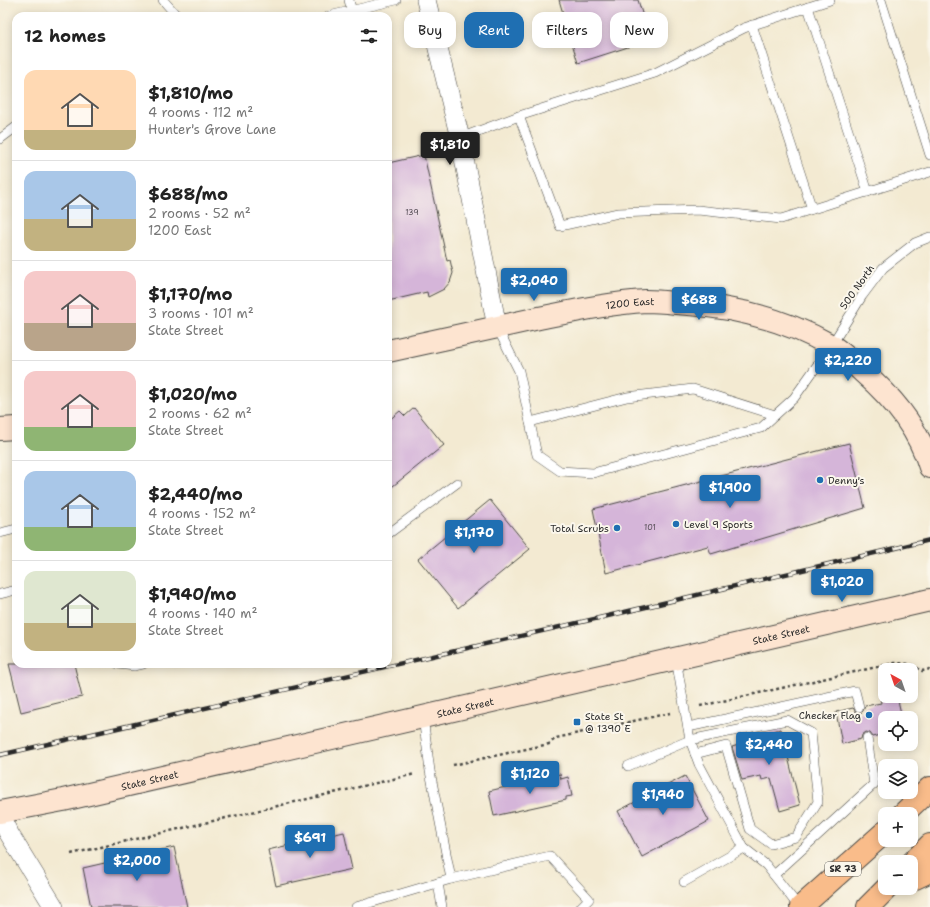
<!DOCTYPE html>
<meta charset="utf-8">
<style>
:root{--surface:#fff;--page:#f2f2f2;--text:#222;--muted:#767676;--line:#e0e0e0;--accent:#1f6fb2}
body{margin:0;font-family:"Shantell Sans",sans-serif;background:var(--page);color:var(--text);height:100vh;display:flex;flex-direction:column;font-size:15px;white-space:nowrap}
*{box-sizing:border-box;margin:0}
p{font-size:13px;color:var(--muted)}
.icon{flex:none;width:22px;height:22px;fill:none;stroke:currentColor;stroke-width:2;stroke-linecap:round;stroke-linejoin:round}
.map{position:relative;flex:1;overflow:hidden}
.panel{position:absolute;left:12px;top:12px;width:380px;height:656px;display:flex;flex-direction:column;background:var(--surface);border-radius:12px;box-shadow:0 2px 10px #0003}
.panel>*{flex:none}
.top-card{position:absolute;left:404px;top:12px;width:380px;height:36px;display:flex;gap:8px}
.needle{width:26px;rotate:320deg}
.fabs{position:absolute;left:878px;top:663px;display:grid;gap:8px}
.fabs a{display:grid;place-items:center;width:40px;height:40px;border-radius:8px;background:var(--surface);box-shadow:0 2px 10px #0003;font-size:20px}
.price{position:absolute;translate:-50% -34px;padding:0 9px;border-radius:4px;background:var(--accent);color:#fff;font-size:13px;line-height:26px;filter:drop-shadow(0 1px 2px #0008)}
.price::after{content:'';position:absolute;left:50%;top:24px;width:12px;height:9px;margin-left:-6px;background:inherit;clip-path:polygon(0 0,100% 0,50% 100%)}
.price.on{background:#222;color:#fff}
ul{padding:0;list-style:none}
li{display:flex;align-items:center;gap:12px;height:100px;padding:0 12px}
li+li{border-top:1px solid var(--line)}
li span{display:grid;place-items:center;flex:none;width:112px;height:80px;border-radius:12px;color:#555}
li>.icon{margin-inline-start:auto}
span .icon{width:48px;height:48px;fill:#fffc;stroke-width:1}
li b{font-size:17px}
h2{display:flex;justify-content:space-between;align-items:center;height:48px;padding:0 12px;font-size:17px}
.tag{padding:0 14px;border-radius:12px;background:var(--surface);box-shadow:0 2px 10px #0003;font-size:14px;line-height:36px}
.tag.on{background:var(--accent);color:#fff}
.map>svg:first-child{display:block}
</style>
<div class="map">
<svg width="930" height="907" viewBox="0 0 930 907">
<rect width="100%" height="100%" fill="#fbf7ec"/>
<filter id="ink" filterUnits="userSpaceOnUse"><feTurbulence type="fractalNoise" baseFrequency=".025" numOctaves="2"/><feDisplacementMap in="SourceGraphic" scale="8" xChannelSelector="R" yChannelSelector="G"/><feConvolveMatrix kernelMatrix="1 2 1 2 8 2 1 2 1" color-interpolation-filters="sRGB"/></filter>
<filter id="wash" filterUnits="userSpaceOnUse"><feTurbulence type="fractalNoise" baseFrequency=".012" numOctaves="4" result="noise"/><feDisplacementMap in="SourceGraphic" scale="16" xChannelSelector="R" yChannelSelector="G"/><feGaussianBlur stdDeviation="0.9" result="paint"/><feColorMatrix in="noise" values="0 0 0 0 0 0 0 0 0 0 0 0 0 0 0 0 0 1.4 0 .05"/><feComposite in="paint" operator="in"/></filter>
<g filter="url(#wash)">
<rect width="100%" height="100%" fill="#f3ead2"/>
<g id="blocks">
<g fill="#d5b5d9">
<polygon points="559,0 638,0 650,40 578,63"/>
<polygon points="424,155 447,261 450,260 453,273 450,282 444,289 428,297 427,292 388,301 388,163"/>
<polygon points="414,408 444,445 388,490 388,421 400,411 405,416"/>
<polygon points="849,443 865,508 711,554 708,546 606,573 593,509"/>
<polygon points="490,500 530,549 458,608 418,559"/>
<polygon points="9,664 74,664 82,697 21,712"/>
<polygon points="880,696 897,696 902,718 885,718 885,734 873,737 870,733 866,732 862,735 861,739 842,744 836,712 853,708 857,713 861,713 863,711 865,706 881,703"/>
<polygon points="781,729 800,805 780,811 771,778 762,780 761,776 742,780 732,747 759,739 758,735"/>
<polygon points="560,774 561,779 568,777 572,796 566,797 566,800 494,816 489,791"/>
<polygon points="685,776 709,821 642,857 618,811"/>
<polygon points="344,832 352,869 276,886 268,850"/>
<polygon points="174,847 187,907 91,907 83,868"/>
</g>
</g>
</g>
<g filter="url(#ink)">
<use href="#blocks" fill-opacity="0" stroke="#494844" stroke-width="1"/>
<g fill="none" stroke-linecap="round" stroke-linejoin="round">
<g stroke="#494844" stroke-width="10">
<g id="service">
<polyline points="163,0 177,16"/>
<polyline points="349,0 353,16"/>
<polyline points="881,0 930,155"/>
<polyline points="808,7 868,192"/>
<polyline points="329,16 396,0"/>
<polyline points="752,25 812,209"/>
<polyline points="519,116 560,226 618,213 698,210 781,219 930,172"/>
<polyline points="460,138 519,116 655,73 744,28 830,0"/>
<polyline points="0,139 16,127"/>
<polyline points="497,327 519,371 537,455 560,471 593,473 761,428 794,398 831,346 862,296 883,268 915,243 930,237"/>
<polyline points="530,422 627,397 693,389 775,415"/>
<polyline points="0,533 16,529"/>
<polyline points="388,534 457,483"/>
<polyline points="0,594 16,590"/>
<polyline points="676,659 690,740 699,764 744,848 766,865 799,907"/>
<polyline points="118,664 134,666 143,664"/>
<polyline points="688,727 855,691 859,707"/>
<polyline points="628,766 690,740 787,720 811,733 818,802 796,837 771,844 750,829 726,746 695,754"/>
<polyline points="774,875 874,784 867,738"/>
<polyline points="451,879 550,856 589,899 581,907"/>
<polyline points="684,882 744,848"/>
<polyline points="438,883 442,907"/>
<polyline points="356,907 451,879 430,771 423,717"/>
</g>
</g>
<g stroke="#494844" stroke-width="20">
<g id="minor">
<polyline points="426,0 460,138 497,327"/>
<polyline points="0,816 8,832 54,907"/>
</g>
</g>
<g stroke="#494844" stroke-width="24">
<g id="secondary">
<path id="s1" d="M 388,351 C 438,340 489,329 539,318 C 574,311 610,303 646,301 C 656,301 666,302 676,303 C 730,306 783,318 830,345 C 842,352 853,363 863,372 C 892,397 919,430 930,467"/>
<polyline points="0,429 16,428"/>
<path id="s2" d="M 0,812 L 63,800 L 930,600"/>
</g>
</g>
<g stroke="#494844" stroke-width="24">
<g id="primary">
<polyline points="903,814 930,788"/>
<polyline points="911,864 930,845"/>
<polyline points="911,880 930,871"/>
<polyline points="801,907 885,832"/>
<polyline points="868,907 887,888"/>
</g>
</g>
<g stroke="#494844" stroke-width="2.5" stroke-dasharray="3 3" stroke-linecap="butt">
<polyline points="700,706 895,663 910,664 922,671 930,669"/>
<polyline points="453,765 549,744 556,738 670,713"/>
<polyline points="71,854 415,774"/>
</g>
<use href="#service" stroke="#fff" stroke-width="9"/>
<use href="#minor" stroke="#fff" stroke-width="19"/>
<use href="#secondary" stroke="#fde4d0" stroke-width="22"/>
<use href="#primary" stroke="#f9bc8a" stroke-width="22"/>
<g stroke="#2b2b2b" stroke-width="4.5">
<polyline id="rail" points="0,755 612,615 930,540"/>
</g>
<use href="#rail" stroke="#fbf7ec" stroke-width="3" stroke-dasharray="9" stroke-linecap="butt"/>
</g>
</g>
<g fill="#1f6fb2" stroke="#fbf7ec" stroke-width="1.5">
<circle cx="820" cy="480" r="4"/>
<circle cx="676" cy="524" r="4"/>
<circle cx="617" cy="528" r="4"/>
<circle cx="869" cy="715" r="4"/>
<rect x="573" y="718" width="8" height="8" rx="2"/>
</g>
<g text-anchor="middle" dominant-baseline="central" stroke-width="4" stroke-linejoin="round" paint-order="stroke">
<g font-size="8" fill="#564e56">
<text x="412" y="212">139</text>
<text x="650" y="527">101</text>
</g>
<rect fill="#fbf7ec" stroke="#696865" stroke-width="1" x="825" y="862" width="36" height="14" rx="3"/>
<g font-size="9" font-weight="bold" fill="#2b2b2b">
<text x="843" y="869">SR 73</text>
</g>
<g font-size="10" fill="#2b2b2b" stroke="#fbf7ec">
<text transform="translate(857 287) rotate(-55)">500 North</text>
<text stroke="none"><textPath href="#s1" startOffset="247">1200 East</textPath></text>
<text stroke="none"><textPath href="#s2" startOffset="801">State Street</textPath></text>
<text stroke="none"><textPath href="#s2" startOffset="477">State Street</textPath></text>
<text stroke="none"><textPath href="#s2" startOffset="153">State Street</textPath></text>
</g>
<g font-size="10" fill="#2b2b2b" stroke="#fbf7ec" text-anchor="start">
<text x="828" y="480">Denny's</text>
<text x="684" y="524">Level 9 Sports</text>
<text x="609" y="528" text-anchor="end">Total Scrubs</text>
<text x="861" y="715" text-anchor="end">Checker Flag</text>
<text x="585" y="716">State St<tspan x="585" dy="12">@ 1390 E</tspan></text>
</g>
</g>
</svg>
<div class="fabs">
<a><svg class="needle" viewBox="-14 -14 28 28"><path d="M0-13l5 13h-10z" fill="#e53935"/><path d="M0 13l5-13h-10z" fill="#767676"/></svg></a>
<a><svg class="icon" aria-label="locate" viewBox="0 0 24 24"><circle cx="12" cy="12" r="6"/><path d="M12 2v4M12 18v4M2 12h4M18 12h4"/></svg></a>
<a><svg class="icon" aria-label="layers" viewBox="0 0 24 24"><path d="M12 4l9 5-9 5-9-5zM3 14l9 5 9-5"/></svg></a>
<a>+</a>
<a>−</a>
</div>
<b class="price on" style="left:450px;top:166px">$1,810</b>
<b class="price" style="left:534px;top:302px">$2,040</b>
<b class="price" style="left:699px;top:321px">$688</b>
<b class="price" style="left:848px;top:382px">$2,220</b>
<b class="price" style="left:730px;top:509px">$1,900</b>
<b class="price" style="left:474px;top:554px">$1,170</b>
<b class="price" style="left:842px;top:603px">$1,020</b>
<b class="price" style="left:769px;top:766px">$2,440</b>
<b class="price" style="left:530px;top:795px">$1,120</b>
<b class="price" style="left:663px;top:816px">$1,940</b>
<b class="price" style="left:310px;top:859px">$691</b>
<b class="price" style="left:137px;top:882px">$2,000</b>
<div class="top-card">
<a class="tag">Buy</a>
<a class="tag on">Rent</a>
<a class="tag">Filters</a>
<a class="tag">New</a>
</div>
<section class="panel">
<h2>12 homes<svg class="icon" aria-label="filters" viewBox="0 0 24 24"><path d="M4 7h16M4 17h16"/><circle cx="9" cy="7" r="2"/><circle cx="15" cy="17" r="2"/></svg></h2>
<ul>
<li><span style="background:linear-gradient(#ffd9b3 75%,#c2b280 0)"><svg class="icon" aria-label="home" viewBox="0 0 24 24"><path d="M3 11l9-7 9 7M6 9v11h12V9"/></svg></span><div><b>$1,810/mo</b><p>4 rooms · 112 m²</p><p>Hunter's Grove Lane</p></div></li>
<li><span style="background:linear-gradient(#a9c7e8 60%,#c2b280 0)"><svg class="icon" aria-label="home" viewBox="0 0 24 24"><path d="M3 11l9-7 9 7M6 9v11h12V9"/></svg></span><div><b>$688/mo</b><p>2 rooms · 52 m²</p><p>1200 East</p></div></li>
<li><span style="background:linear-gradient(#f6c9c9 65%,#b9a48a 0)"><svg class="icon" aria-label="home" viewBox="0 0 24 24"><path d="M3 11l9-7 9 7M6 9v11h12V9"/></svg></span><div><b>$1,170/mo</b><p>3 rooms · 101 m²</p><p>State Street</p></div></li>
<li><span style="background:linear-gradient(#f6c9c9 70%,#8fb573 0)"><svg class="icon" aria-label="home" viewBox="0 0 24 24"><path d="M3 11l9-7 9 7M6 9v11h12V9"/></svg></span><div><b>$1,020/mo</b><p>2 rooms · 62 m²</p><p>State Street</p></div></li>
<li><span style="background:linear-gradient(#a9c7e8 70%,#8fb573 0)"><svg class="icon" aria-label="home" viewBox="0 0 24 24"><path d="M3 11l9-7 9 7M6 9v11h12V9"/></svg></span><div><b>$2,440/mo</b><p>4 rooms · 152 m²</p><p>State Street</p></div></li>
<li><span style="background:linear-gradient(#dfe7d0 65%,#c2b280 0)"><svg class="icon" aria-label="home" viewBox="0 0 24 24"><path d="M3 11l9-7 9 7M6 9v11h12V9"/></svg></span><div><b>$1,940/mo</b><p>4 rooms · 140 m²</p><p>State Street</p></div></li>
</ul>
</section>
</div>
